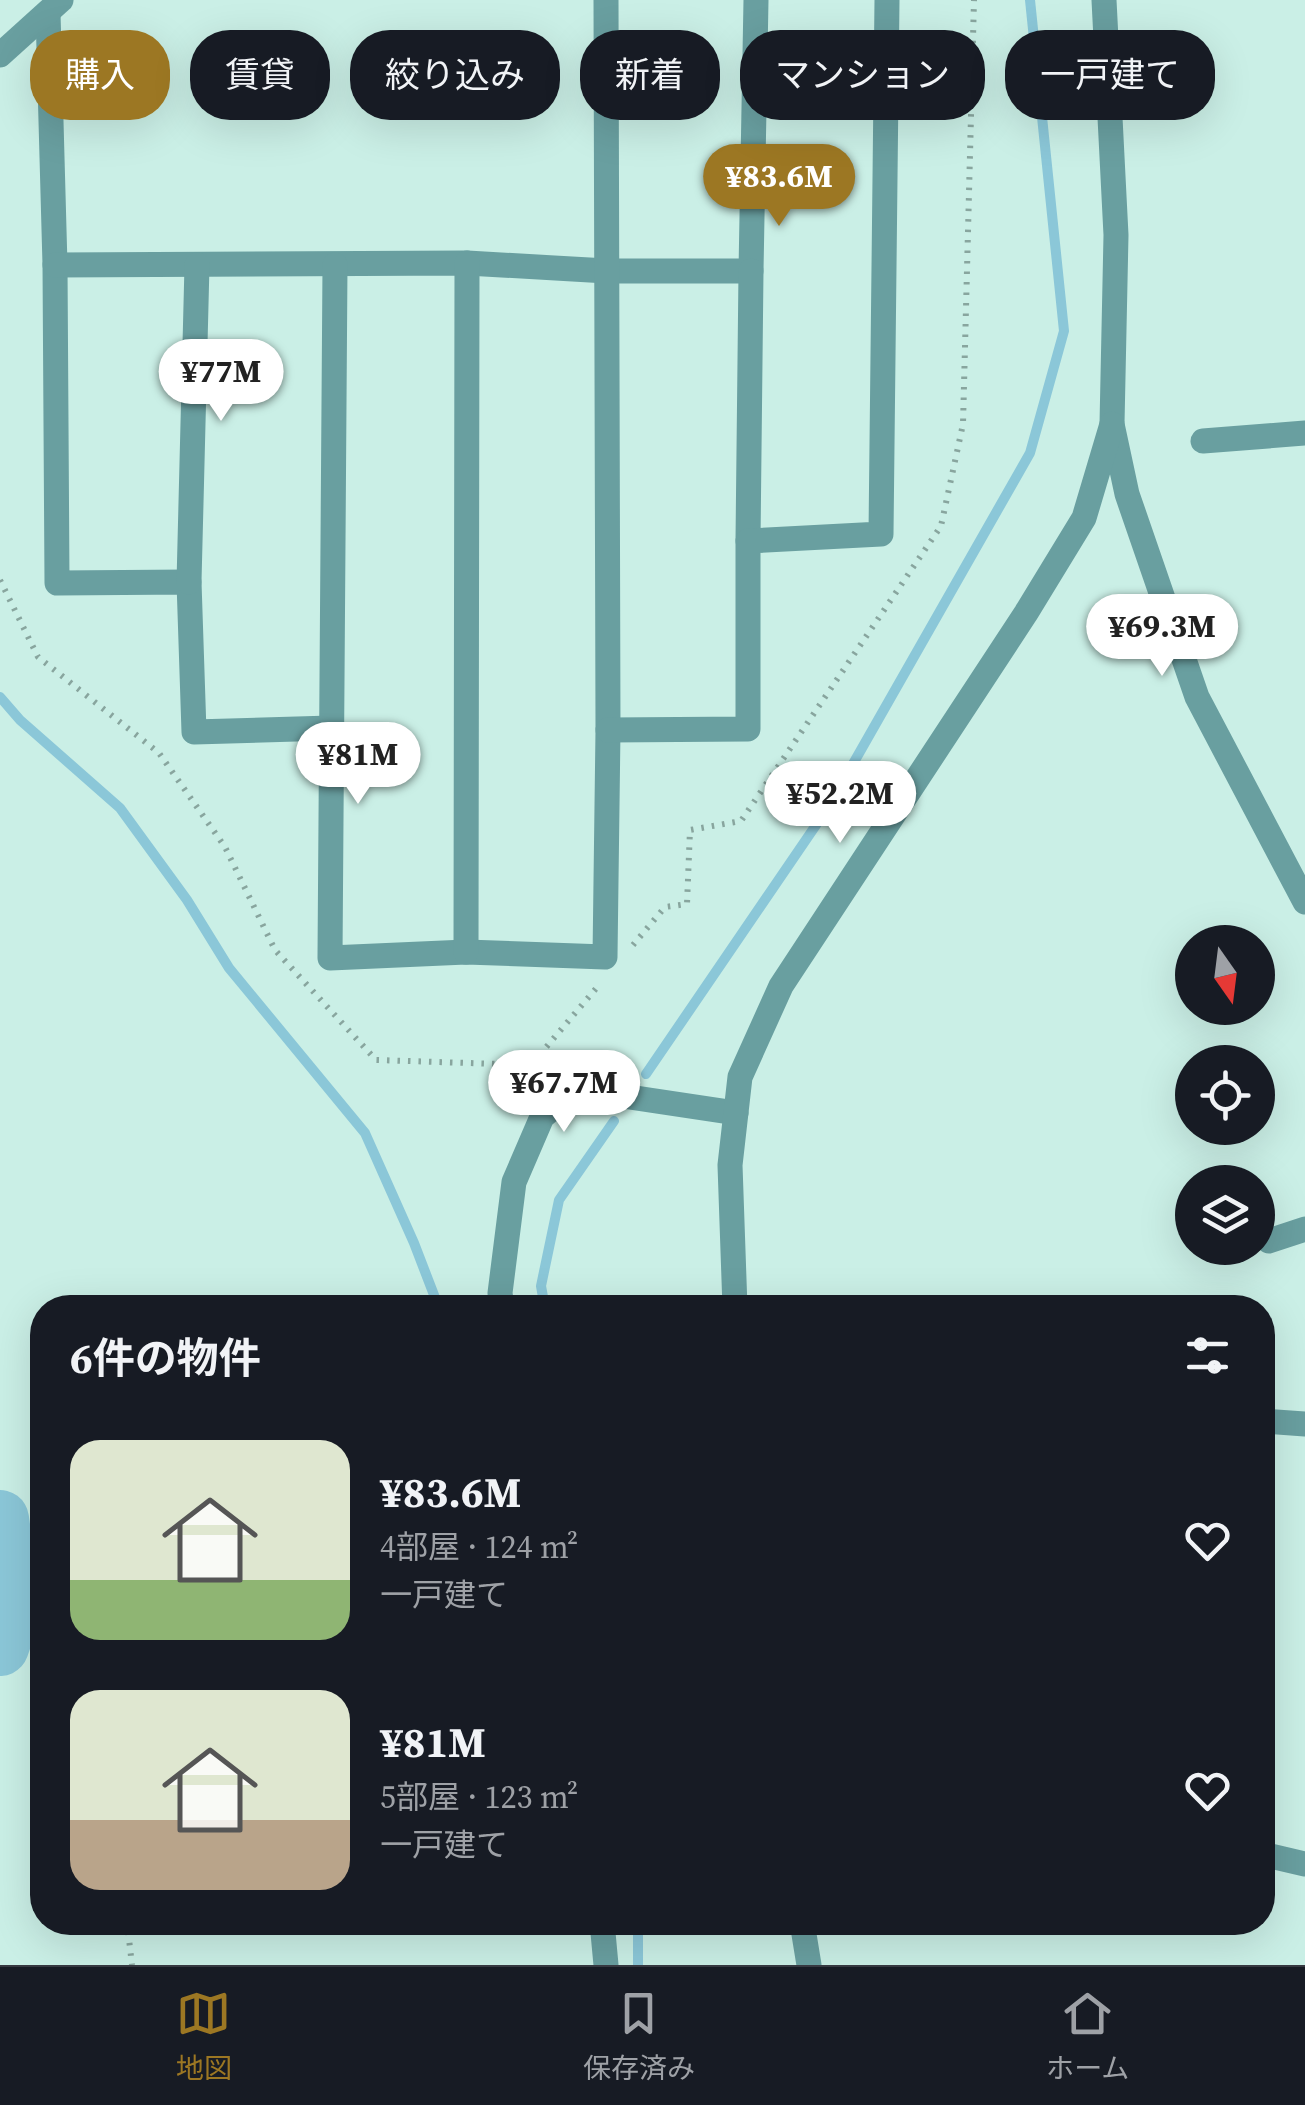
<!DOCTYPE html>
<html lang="ja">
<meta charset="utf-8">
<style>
:root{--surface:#171b24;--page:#242831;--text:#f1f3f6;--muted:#9ea1a6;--line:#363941;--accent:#9c7723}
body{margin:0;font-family:"Source Serif 4","Noto Sans JP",serif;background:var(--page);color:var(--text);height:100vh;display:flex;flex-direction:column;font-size:38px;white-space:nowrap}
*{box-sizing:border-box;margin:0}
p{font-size:32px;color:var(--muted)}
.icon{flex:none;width:55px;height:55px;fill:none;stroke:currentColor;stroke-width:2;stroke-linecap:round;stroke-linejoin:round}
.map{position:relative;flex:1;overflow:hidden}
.side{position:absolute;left:30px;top:1295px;width:1245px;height:640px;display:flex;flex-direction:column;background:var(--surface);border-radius:40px;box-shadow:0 10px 40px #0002}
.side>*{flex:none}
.hud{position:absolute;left:30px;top:30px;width:1245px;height:90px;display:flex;gap:20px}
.needle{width:65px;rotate:166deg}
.buttons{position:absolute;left:1175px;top:925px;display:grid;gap:20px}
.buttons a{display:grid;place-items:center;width:100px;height:100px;border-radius:50%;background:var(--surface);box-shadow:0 10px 40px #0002;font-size:50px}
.price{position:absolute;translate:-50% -85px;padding:0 22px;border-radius:35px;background:#fff;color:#222;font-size:32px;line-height:65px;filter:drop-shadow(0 2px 5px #0008)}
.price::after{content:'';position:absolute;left:50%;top:60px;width:30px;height:22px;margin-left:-15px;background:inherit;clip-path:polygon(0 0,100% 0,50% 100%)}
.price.active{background:var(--accent);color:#fff}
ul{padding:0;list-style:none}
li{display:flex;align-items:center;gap:30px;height:250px;padding:0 40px}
li span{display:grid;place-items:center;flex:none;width:280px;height:200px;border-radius:30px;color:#555}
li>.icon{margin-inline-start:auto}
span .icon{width:120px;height:120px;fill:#fffc;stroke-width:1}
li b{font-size:42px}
h2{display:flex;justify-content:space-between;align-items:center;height:120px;padding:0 40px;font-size:42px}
.pill{padding:0 35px;border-radius:40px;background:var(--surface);box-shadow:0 10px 40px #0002;font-size:35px;line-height:90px}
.pill.active{background:var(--accent);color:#fff}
.menu{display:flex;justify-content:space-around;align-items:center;height:140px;border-top:2px solid var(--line);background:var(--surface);font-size:28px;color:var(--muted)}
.menu a{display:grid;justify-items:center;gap:5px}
.menu .active{color:var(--accent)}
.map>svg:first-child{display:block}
</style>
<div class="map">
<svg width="1305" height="1965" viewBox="0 0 1305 1965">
<rect width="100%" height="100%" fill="#caefe6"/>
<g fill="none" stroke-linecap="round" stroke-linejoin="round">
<g stroke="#8bc7d8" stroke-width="10">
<polyline points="0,697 20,720 120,808 187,900 229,968 365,1133 414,1243 439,1308"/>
<polyline points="646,1074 829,806 1030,453 1064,331 1030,0"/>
<polyline points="545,1308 541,1286 559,1200 614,1121"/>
<polyline points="13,1610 42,1644"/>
<polyline points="638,1922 638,1965"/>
</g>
<polyline stroke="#8bc7d8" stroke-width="58" points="0,1519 13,1610 0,1647"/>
<g stroke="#88a59e" stroke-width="6" stroke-dasharray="2.5 8" stroke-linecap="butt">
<polyline points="0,580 38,657 159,753 225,847 275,950 376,1060 531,1065 599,985"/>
<polyline points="633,945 665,907 687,904 690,830 741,821 941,526 963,424 974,0"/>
<polyline points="127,1922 132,1965"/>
</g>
<g stroke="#699fa0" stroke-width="25">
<polyline points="1104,0 1116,235 1112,424 1127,494 1197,697 1305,902"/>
<polyline points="48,13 55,265 57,583 189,582 194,732 331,728"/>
<polyline points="0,55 61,0"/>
<polyline points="55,265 467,263 607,271 751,271 756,0"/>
<polyline points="335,265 330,958 466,952 605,957 608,730 606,0"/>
<polyline points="1203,441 1305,433"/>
<polyline points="748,541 751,271"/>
<polyline points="189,582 197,265"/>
<polyline points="608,730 748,729 748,541 881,534 887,0"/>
<polyline points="466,952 467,263"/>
<polyline points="1269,1241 1305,1229"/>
<polyline points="502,1308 500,1293 514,1182 542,1117 568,1095 596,1092 736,1113"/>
<polyline points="735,1308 730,1165 740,1077 781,986 1026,613 1084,518 1112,424"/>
<polyline points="1262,1421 1305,1424"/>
<polyline points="1262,1854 1305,1864"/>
<polyline points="602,1922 606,1965"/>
<polyline points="802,1922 809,1965"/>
</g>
</g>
</svg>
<div class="buttons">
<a><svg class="needle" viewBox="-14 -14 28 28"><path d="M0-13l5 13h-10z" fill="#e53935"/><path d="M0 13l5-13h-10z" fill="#9ea1a6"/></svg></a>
<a><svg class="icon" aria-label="locate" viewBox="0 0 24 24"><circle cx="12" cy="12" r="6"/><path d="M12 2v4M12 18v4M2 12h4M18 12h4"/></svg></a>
<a><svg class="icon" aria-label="layers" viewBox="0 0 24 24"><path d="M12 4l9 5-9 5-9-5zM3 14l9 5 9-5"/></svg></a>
</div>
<b class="price active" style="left:779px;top:229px">¥83.6M</b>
<b class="price" style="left:221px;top:424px">¥77M</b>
<b class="price" style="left:1162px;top:679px">¥69.3M</b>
<b class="price" style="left:358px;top:807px">¥81M</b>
<b class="price" style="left:840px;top:846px">¥52.2M</b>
<b class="price" style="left:564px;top:1135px">¥67.7M</b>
<div class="hud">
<a class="pill active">購入</a>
<a class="pill">賃貸</a>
<a class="pill">絞り込み</a>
<a class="pill">新着</a>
<a class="pill">マンション</a>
<a class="pill">一戸建て</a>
</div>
<section class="side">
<h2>6件の物件<svg class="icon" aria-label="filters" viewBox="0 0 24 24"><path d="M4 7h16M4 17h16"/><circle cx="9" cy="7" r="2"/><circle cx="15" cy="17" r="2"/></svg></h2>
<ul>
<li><span style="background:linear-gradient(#dfe7d0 70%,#8fb573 0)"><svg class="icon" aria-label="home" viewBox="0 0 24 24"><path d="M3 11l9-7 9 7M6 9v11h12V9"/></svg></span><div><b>¥83.6M</b><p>4部屋 · 124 m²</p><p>一戸建て</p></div><svg class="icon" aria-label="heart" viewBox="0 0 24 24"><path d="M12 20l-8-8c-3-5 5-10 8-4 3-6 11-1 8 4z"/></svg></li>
<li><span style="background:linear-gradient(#dfe7d0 65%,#b9a48a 0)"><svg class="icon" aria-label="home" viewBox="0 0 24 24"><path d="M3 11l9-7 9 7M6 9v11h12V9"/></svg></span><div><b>¥81M</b><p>5部屋 · 123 m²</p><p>一戸建て</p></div><svg class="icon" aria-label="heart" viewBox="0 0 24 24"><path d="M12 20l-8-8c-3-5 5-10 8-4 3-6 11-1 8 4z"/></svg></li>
</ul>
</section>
</div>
<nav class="menu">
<a class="active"><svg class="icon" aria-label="map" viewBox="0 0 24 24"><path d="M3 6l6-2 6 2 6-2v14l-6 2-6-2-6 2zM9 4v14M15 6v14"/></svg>地図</a>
<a><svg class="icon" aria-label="saved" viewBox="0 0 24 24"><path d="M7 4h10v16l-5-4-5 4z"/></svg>保存済み</a>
<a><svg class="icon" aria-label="home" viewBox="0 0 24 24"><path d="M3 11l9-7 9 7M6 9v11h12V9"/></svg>ホーム</a>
</nav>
